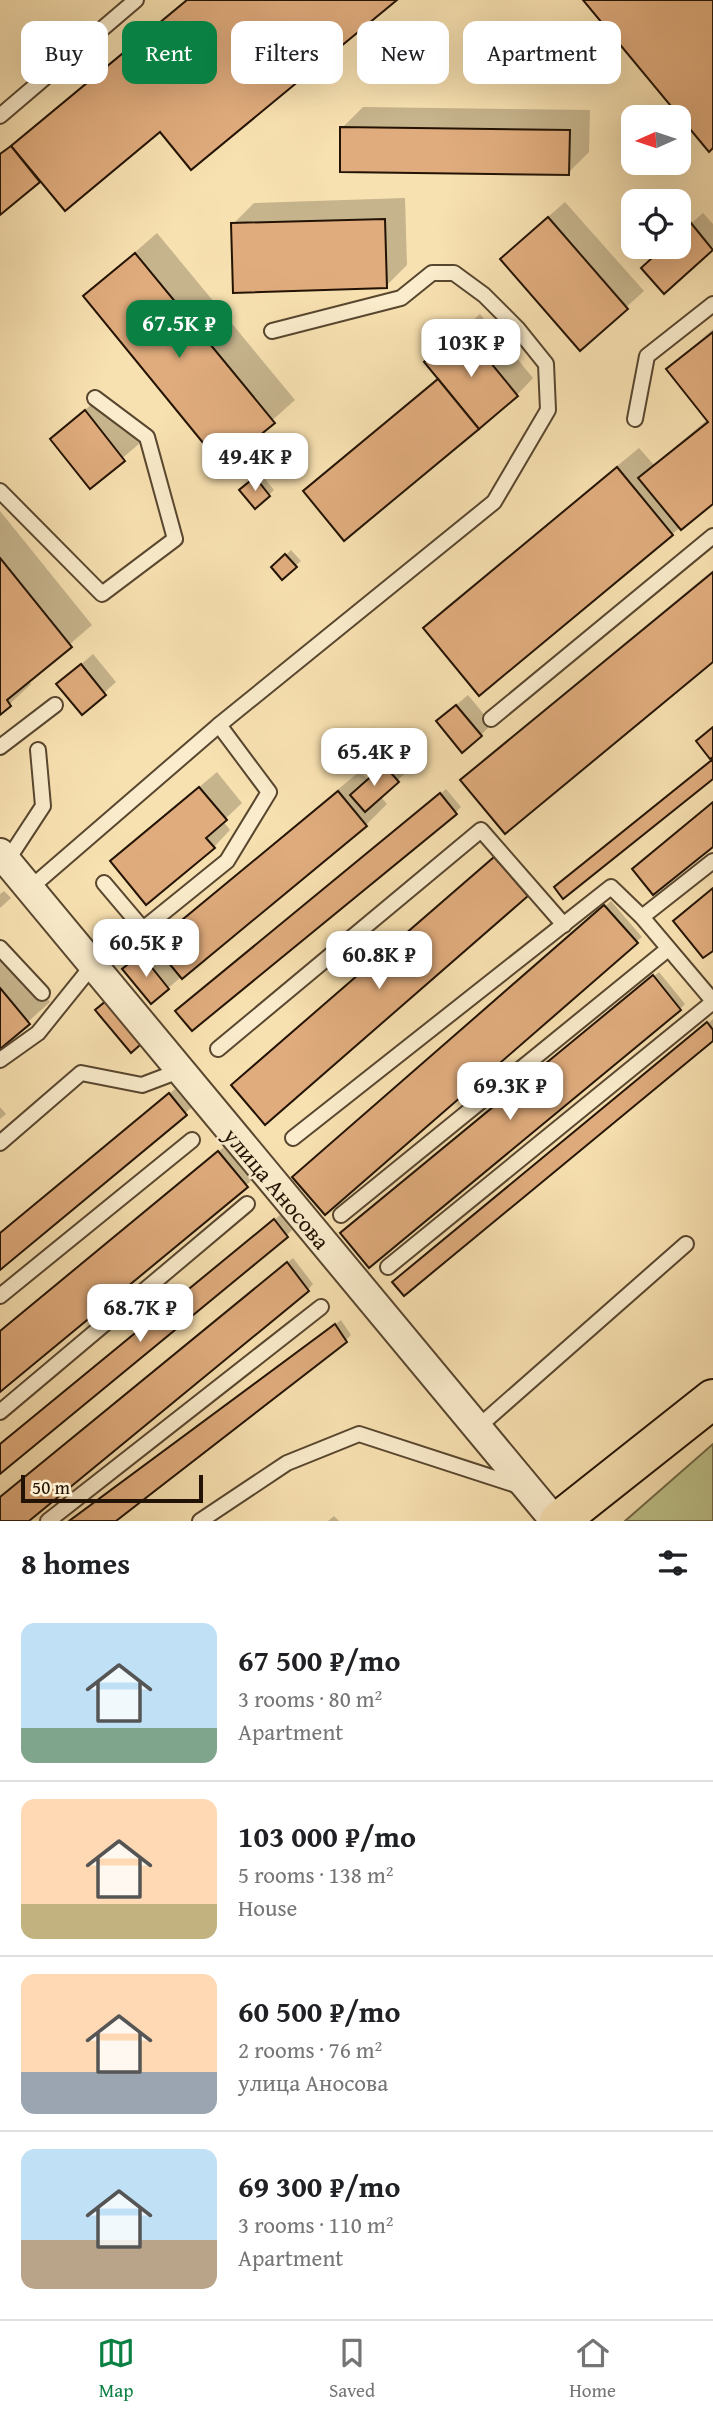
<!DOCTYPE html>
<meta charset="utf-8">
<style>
:root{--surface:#fff;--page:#f6f6f6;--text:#202124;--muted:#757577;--line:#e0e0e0;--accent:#0b8043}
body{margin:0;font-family:"Gentium Book Plus",serif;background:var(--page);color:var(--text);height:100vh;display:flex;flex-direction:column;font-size:26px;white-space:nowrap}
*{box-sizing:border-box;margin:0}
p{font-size:23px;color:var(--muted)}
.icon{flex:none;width:38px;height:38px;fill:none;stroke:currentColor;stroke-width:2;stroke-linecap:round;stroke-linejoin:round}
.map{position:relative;height:1521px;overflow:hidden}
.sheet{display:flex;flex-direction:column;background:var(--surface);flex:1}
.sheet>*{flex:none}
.hud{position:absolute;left:21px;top:21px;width:672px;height:63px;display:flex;gap:14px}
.needle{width:46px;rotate:267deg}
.controls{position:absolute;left:621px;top:105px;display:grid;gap:14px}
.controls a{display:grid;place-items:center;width:70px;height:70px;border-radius:14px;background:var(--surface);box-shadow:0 7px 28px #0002;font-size:35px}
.scale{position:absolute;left:21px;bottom:18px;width:182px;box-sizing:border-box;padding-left:7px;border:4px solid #231304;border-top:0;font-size:19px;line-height:24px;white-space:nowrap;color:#231304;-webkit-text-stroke:5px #faeccc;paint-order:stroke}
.price{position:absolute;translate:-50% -60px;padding:0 16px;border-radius:14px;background:#fff;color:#222;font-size:23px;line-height:46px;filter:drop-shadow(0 2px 4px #0008)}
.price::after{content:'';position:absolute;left:50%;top:42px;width:21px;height:16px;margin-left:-10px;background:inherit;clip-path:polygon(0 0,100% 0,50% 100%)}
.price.active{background:var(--accent);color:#fff}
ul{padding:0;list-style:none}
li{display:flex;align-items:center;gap:21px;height:175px;padding:0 21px}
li+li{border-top:2px solid var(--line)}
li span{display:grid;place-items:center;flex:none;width:196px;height:140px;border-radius:14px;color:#555}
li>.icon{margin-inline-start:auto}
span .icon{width:84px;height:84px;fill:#fffc;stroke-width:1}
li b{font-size:30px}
h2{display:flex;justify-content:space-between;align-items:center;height:84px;padding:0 21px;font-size:30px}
.tag{padding:0 24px;border-radius:14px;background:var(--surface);box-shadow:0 7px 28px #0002;font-size:24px;line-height:63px}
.tag.active{background:var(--accent);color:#fff}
.tab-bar{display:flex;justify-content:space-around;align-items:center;height:98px;border-top:2px solid var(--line);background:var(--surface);font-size:19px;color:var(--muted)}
.tab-bar a{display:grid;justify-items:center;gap:4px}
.tab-bar .active{color:var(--accent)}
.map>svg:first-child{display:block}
</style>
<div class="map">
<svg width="713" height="1521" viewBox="0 0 713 1521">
<rect width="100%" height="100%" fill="#f8e1b1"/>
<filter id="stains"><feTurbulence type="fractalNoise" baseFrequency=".00286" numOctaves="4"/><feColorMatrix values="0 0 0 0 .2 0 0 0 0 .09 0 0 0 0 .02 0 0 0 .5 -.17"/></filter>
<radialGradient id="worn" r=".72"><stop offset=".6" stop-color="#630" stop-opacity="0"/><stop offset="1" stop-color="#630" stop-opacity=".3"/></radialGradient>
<polygon fill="#bec28a" stroke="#706a47" stroke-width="2" points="713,1444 713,1521 625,1521"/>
<g fill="#0003">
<polygon points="185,0 394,0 160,130 40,179 0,213 0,154"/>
<polygon points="363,107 590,110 589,152 568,173 342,128"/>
<polygon points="405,198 407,265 386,286 233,224 254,203"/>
<polygon points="565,202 644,291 580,349 518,243"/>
<polygon points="703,213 713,224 713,247 664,291 654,257 665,247 679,247 679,234"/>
<polygon points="157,233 295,400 223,464 85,296"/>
<polygon points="480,314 533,378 517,395 305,491 438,377 426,362"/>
<polygon points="713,329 713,502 672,534 425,628 446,607 639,448 654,465 708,419 668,369"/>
<polygon points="102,395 140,443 90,486 52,439"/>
<polygon points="261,474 274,490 269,495 246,485"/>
<polygon points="0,511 92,625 28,680 31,684 0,713"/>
<polygon points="291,550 301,561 282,577 273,567"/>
<polygon points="713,570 713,660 463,780 484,759"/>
<polygon points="93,654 116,682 82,713 58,684"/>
<polygon points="468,695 492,724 481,735 450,710"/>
<polygon points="713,726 713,776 556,887 712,759 698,741"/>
<polygon points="396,755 409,770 380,796 387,804 366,825 151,1002 124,969 360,771 368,780"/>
<polygon points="217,772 242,803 223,821 230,830 214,847 112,861"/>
<polygon points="446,789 461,807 456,812 182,1006"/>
<polygon points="500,853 532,890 265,1122 238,1080"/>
<polygon points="4,891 11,898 0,908 0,894"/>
<polygon points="611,901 642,937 636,942 299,1172"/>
<polygon points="0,941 50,1002 0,1047"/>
<polygon points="659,972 685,1004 680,1009 347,1228"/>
<polygon points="713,1019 713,1039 400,1277"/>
<polygon points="175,1089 191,1108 0,1268 0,1234"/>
<polygon points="0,1107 6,1114 0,1119"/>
<polygon points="224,1147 251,1181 0,1390 0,1332"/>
<polygon points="280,1215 292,1230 287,1235 0,1472 0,1445"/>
<polygon points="293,1258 313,1284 308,1290 27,1521 0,1521 0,1498"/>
<polygon points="341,1320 351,1335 346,1340 113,1521 69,1521"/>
<polygon points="334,1516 339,1521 328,1521"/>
</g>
<g fill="#e0ac7d" stroke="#231304" stroke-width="2">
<polygon points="187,0 397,0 191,170 160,132 65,211 11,146"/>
<polygon points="583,0 713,0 713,148 709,152"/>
<polygon points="340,127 570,130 569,175 340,172"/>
<polygon points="11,146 40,182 0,215 0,154"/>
<polygon points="548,217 628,309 580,351 500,259"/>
<polygon points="385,219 387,288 233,293 231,223"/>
<polygon points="691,223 713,250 664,294 641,268 664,247 679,247 679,233"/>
<polygon points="135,253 275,423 222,466 83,296"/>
<polygon points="463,329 518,396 479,429 424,362"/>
<polygon points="713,332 713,504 681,530 638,478 708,422 666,369"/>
<polygon points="438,379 479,429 344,541 303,491"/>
<polygon points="85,410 125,461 90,489 50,439"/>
<polygon points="617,467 673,535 479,696 423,628"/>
<polygon points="255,477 270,496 255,509 239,490"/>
<polygon points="285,554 297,567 282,580 271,567"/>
<polygon points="0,558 72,647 7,700 11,706 0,715"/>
<polygon points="713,572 713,662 505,834 460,780"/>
<polygon points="81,664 106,695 82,715 56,684"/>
<polygon points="456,705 482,736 462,753 436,721"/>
<polygon points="713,727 713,757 710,759 696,741"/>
<polygon points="713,759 713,779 563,899 554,887"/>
<polygon points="384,765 399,782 365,812 350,795"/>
<polygon points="199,787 227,820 206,838 215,848 146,905 110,861"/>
<polygon points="338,791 367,826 182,979 153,944"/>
<polygon points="440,793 457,814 192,1031 175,1011"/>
<polygon points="713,802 713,847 653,895 632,869"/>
<polygon points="494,857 528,896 265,1125 231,1085"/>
<polygon points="713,888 713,951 703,958 673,921"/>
<polygon points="604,905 638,943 325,1215 292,1177"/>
<polygon points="141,954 169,989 151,1004 122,969"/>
<polygon points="653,975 681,1010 369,1268 340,1233"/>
<polygon points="0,988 30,1024 0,1049"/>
<polygon points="112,996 148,1038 131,1053 95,1010"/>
<polygon points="707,1022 713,1030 713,1041 404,1296 392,1282"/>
<polygon points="169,1093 187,1115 0,1270 0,1233"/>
<polygon points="218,1151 248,1187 0,1392 0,1331"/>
<polygon points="274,1219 288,1237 0,1474 0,1444"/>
<polygon points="287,1262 309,1291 29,1521 0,1521 0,1497"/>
<polygon points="335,1324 347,1342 116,1521 69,1521"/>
</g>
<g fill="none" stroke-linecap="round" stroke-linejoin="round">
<g stroke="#58462f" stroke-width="18">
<g id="service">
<polyline points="0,116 136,0"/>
<polyline points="635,419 647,356 713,304"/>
<polyline points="0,491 102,594 175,539 147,437 95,398"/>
<polyline points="491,719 713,536"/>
<polyline points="219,725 494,502 548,410 546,364 517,328 484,295 454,273 432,273 401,298 272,331"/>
<polyline points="0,747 55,705"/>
<polyline points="5,864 43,806 38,750"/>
<polyline points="28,890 219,725 269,792 227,861 143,929 104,883"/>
<polyline points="642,917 713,861"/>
<polyline points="0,948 42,993"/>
<polyline points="218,1049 481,830 564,925"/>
<polyline points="0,1060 38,1033 92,966"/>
<polyline points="293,1138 611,887 642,917 713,1001"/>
<polyline points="0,1143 81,1073 142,1085 179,1071"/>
<polyline points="341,1215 668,949"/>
<polyline points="388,1267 713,1002"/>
<polyline points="0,1296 192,1140"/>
<polyline points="0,1412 247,1204"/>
<polyline points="477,1428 686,1244"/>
<polyline points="48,1521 321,1307"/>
<polyline points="200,1521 287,1463 359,1434 519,1486"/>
</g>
</g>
<g stroke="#58462f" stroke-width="32">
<polyline id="minor" points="0,853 555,1521"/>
</g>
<g stroke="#231304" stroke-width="42">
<polyline id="primary" points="559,1521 713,1399"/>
</g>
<use href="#service" stroke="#faeccc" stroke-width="14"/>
<use href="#minor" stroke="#faeccc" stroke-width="28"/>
<use href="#primary" stroke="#f8e1b1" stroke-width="38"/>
</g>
<g text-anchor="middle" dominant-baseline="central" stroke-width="5" stroke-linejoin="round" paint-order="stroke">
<g font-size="23" fill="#231304" stroke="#faeccc">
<text transform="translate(277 1188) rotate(50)">улица Аносова</text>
</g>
</g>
<rect width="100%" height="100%" filter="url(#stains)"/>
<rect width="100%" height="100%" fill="url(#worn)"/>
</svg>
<div class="controls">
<a><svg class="needle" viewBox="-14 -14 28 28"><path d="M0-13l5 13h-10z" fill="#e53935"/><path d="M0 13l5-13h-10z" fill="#757577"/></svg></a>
<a><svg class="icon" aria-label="locate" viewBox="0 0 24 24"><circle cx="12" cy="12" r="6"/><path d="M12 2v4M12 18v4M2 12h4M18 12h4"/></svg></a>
</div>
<div class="scale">50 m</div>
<b class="price active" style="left:179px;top:360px">67.5K ₽</b>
<b class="price" style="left:471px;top:379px">103K ₽</b>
<b class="price" style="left:255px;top:493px">49.4K ₽</b>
<b class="price" style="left:374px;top:788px">65.4K ₽</b>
<b class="price" style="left:146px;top:979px">60.5K ₽</b>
<b class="price" style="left:379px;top:991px">60.8K ₽</b>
<b class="price" style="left:510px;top:1122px">69.3K ₽</b>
<b class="price" style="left:140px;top:1344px">68.7K ₽</b>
<div class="hud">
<a class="tag">Buy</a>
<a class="tag active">Rent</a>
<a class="tag">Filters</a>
<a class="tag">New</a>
<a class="tag">Apartment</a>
</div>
</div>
<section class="sheet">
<h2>8 homes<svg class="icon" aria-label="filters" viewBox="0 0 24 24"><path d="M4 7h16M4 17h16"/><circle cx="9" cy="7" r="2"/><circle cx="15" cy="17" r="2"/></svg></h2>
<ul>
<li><span style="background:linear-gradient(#bfe0f5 75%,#7fa58c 0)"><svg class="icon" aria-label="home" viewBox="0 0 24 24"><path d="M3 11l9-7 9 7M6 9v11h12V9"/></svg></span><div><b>67 500 ₽/mo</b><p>3 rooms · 80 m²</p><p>Apartment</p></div></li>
<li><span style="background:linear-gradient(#ffd9b3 75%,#c2b280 0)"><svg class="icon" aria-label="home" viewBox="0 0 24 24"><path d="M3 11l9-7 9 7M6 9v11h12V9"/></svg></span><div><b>103 000 ₽/mo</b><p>5 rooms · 138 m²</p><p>House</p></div></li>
<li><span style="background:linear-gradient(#ffd9b3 70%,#9aa5b1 0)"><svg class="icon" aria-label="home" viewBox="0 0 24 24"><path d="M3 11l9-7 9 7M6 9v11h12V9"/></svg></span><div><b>60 500 ₽/mo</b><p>2 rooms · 76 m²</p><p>улица Аносова</p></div></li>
<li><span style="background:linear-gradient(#bfe0f5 65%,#b9a48a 0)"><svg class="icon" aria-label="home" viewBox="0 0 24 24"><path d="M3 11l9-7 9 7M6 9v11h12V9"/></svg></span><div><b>69 300 ₽/mo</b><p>3 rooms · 110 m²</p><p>Apartment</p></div></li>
</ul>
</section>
<nav class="tab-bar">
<a class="active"><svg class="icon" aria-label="map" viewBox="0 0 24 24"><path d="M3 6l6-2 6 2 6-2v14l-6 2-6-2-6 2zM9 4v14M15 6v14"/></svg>Map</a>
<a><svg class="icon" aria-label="saved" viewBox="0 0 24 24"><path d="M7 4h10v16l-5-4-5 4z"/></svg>Saved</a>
<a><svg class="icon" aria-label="home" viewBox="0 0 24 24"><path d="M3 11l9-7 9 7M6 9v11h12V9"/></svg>Home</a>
</nav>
